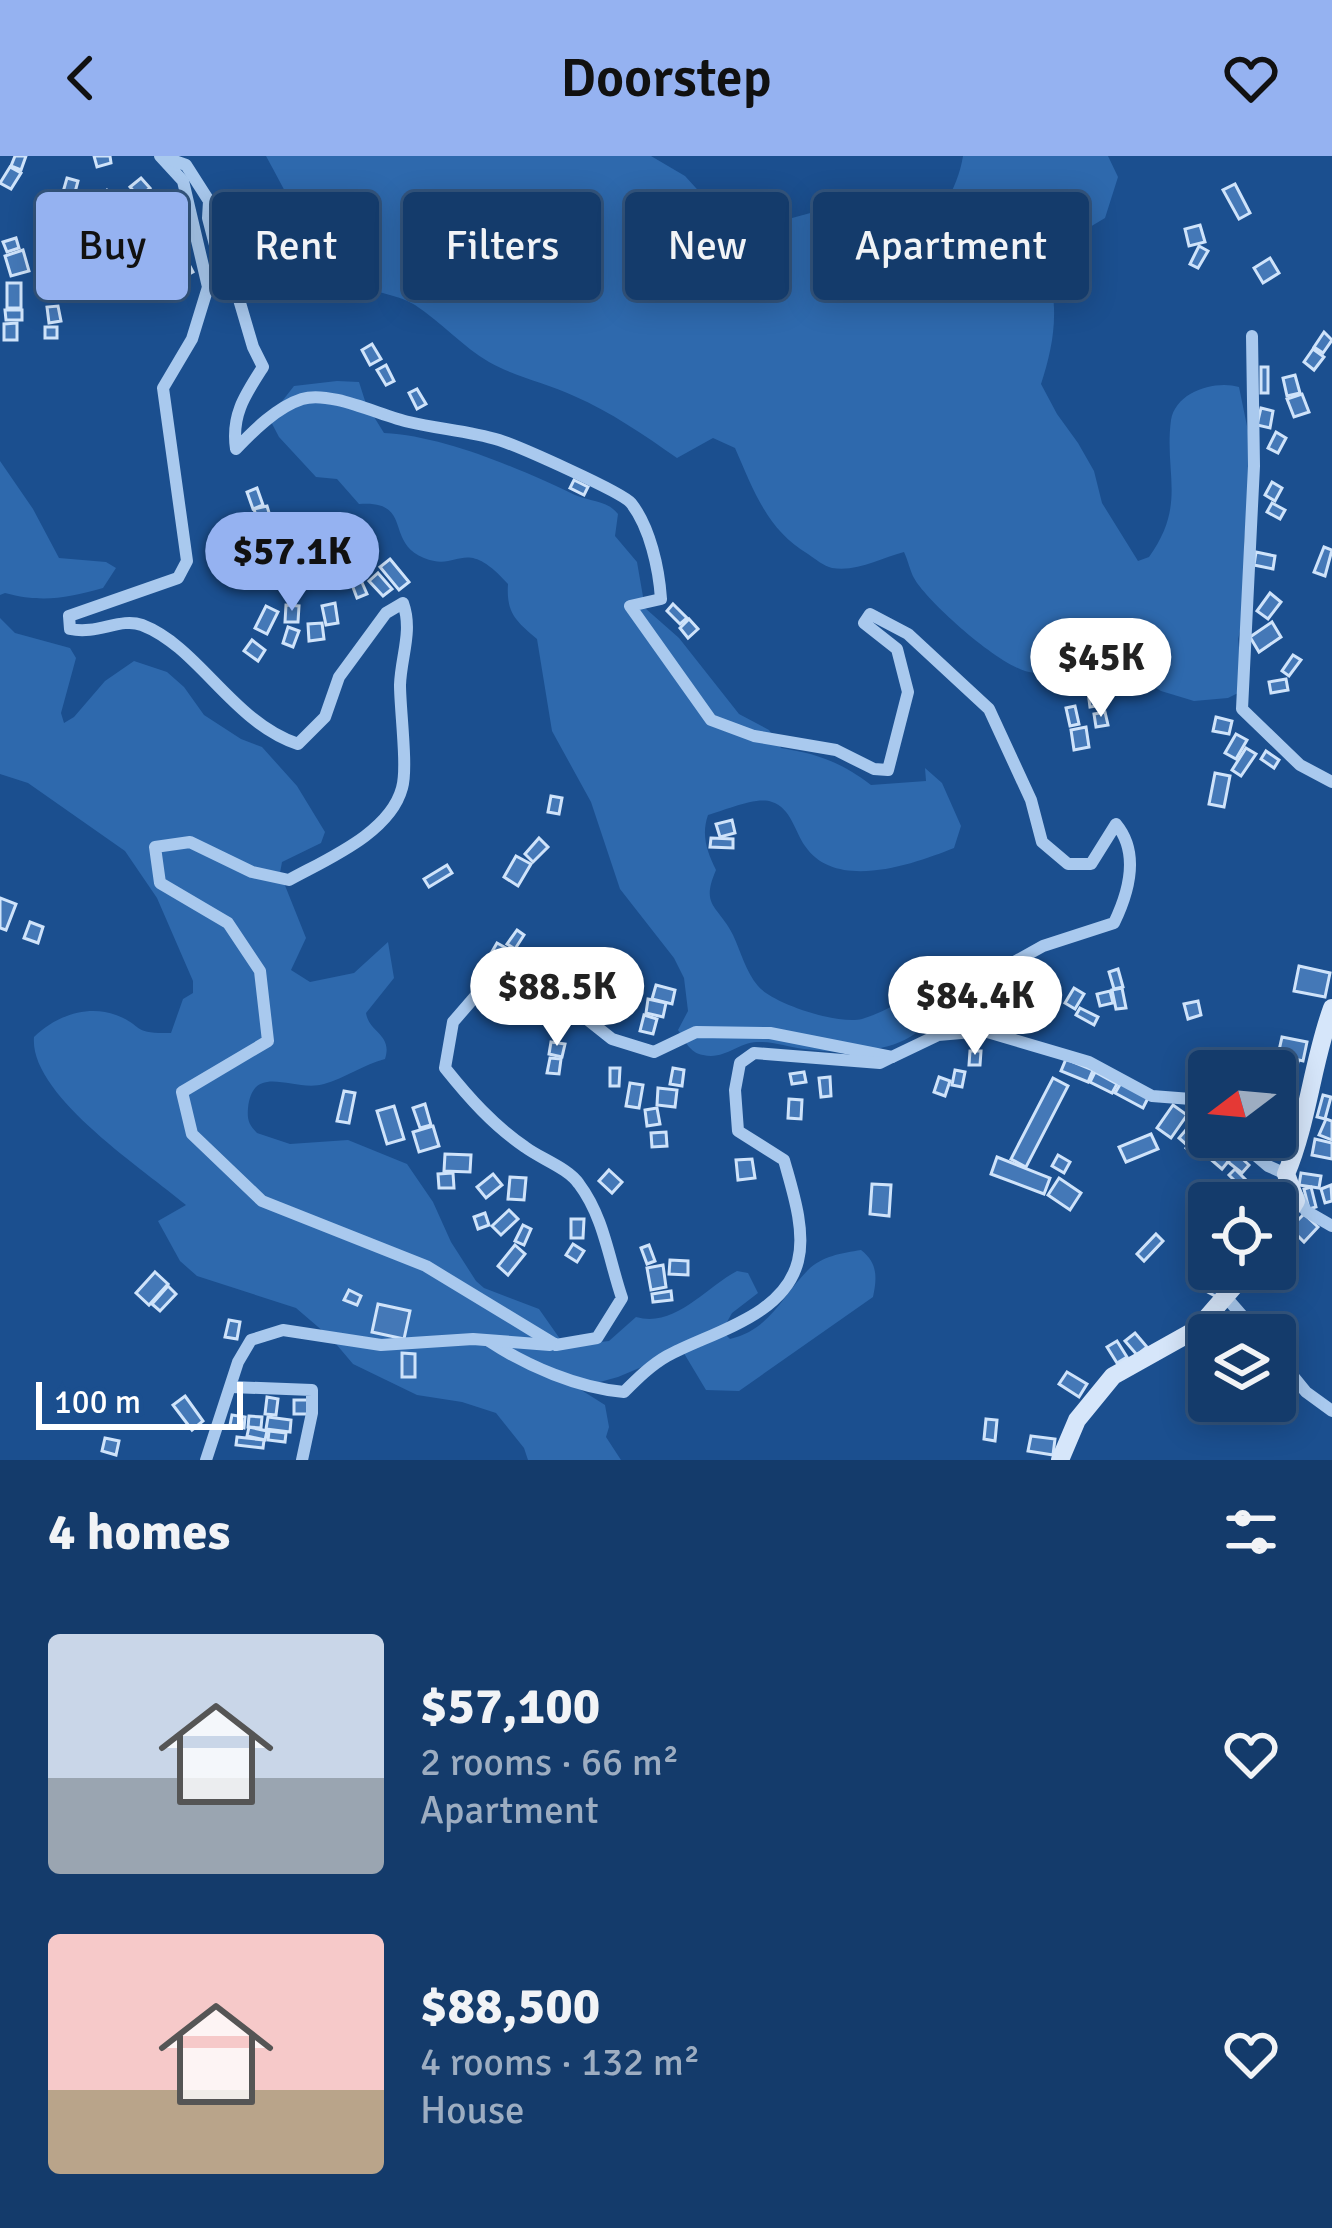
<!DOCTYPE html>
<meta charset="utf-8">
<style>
:root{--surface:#143b6b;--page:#1d4271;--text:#f1f3f6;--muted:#9dadc1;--line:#33557e;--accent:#95b2f1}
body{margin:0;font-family:Signika,sans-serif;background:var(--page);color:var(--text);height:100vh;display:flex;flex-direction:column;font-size:45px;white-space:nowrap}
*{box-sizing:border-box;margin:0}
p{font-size:39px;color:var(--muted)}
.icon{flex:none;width:66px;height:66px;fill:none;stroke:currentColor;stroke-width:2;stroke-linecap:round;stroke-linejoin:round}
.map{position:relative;height:1304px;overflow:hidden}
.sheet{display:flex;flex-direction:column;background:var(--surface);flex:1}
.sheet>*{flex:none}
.banner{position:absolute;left:36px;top:36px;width:1260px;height:108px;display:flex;gap:24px}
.needle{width:78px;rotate:254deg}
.controls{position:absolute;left:1188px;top:894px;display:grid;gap:24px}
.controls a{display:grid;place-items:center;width:108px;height:108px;border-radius:12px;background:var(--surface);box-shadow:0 6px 30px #0003,0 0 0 3px var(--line);font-size:60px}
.scale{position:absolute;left:36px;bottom:30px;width:207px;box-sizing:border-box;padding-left:12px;border:6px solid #fff;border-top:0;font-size:33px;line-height:42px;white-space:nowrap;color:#fff;-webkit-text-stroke:9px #1b4f8f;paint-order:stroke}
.price{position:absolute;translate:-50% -102px;padding:0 27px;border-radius:42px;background:#fff;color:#222;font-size:39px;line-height:78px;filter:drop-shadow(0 3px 6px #0008)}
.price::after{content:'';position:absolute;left:50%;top:72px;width:36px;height:27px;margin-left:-18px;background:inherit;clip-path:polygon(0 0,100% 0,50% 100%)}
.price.selected{background:var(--accent);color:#111}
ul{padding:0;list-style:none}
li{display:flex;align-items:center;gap:36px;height:300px;padding:0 48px}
li span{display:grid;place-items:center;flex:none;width:336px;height:240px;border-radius:12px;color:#555}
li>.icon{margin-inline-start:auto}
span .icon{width:144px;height:144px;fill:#fffc;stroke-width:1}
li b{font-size:51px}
h2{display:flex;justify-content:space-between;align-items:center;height:144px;padding:0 48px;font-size:51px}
.chip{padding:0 42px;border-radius:12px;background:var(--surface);box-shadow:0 6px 30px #0003,0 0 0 3px var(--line);font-size:42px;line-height:108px}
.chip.selected{background:var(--accent);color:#111}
header{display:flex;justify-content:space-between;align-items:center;height:156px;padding:0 48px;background:var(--accent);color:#111;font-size:54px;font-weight:600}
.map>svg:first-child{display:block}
</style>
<header><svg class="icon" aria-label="back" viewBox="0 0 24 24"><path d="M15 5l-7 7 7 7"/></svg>Doorstep<svg class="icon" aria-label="heart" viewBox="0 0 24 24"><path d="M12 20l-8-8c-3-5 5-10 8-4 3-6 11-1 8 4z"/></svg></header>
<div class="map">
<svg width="1332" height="1304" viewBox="0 0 1332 1304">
<rect width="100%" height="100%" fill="#1b4f8f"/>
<g fill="#2e69ad">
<path d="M 266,0 L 651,0 L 685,20 L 716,54 L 770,68 L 814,56 L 836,59 L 903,79 C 937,71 958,32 963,0 L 1108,0 L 1118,21 L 1105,62 C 1077,78 1047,97 1051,134 C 1052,147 1054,139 1054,152 C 1055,178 1049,204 1041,228 L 1057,258 L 1078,287 L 1094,315 L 1102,347 L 1138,405 L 1149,401 C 1187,348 1164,318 1171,264 C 1176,235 1216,224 1239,231 L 1248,275 L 1249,342 L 1244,385 L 1246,452 L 1238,483 L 1243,527 L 1238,537 L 1228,542 L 1194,545 L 1161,535 L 1131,517 L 1099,506 L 1086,487 C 1071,496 1054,511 1038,516 C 1013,524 926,445 914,422 C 910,415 908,404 904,396 C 881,402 858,416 832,412 C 824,410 815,403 808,398 C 767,374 753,333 735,292 L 713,282 L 677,302 C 644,279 611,256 574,240 C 547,227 515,221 489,206 C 463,191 441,166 415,149 C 394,136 368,138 348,121 C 310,90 290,43 266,0 Z"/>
<path d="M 337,225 L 359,226 L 366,248 L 384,277 C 445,280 520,313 575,339 C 591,346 607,344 618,358 L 615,380 L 637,406 L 645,452 L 679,482 L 739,558 L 769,574 L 781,592 C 818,598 841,606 871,629 L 926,625 L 925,612 L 942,627 L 961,670 L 954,692 C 914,708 836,736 805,690 C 795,676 791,652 772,646 C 756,640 724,655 708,659 C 701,679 707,696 716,714 C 700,751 718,749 733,779 C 741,796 746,816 758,830 C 773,848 839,869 862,863 C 885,856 908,841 930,831 L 939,852 C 911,899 853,899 804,893 C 789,891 772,885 757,886 C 737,887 725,904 703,899 C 690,897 685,885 678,874 L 688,855 L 684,822 L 674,802 L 620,733 L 591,646 L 552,575 L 537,483 C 516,465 506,457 508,428 C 463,378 460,417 424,402 C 384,386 414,344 359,348 L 337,323 L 316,321 L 279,281 L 269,262 L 294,230 Z"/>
<path d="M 0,305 L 33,353 L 59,402 L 106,406 L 116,412 L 103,432 C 67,442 42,447 5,437 L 0,439 Z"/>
<path d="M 0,462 L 15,477 L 70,492 L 76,502 L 61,557 L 64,567 L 74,561 L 105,525 L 134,505 L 167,516 L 184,531 L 204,559 L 241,583 L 262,591 L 297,630 L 325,676 L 321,687 L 282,706 L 280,717 L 306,782 L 291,814 L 310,826 L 354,817 L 388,786 L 394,822 L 366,857 C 369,877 393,878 385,903 C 363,909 345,922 324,928 C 294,937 253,905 248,952 C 247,964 249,969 257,977 L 290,988 L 348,984 L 407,1008 L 433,1046 L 451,1086 L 476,1125 L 484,1132 L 539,1153 L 565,1190 L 609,1185 L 636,1161 C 675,1172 705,1132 737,1115 L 748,1117 L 758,1137 L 732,1157 L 722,1175 L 730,1183 C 770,1174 782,1140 808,1114 C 822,1100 842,1097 861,1094 C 878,1107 877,1122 873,1141 L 739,1235 L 706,1234 L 682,1194 L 618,1221 L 578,1232 L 605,1249 L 609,1271 L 606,1281 L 621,1304 L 528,1304 L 524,1292 L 496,1257 L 462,1246 L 417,1239 L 353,1208 L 331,1182 L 296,1152 L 197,1120 L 180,1105 L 158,1065 L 186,1049 C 145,1014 29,939 34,881 C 54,861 87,848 116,859 C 145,870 130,878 171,877 L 183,843 L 193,837 L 193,825 L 157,742 L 125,695 L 28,627 L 0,618 Z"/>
</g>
<g fill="#4478b7" stroke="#cfe3fa" stroke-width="3">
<polygon points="15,0 26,0 21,14 11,10"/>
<polygon points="94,0 110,0 111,7 97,11"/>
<polygon points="10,11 21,17 11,33 0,27"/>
<polygon points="67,22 78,25 74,40 63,36"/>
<polygon points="141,22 150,32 139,41 130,31"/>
<polygon points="1235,28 1250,57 1239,63 1223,34"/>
<polygon points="107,34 116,42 105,54 96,46"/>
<polygon points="151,35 163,42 156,56 143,49"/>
<polygon points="61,64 65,72 51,78 48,70"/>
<polygon points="1200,69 1205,86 1189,90 1185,73"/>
<polygon points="175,70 184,79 172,90 164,81"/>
<polygon points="66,72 75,87 65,93 56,79"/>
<polygon points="16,82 19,92 7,96 3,86"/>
<polygon points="152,89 161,104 152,110 143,94"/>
<polygon points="1199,90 1208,95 1198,112 1190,108"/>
<polygon points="23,94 29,115 11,120 5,100"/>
<polygon points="139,96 146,112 132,117 126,102"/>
<polygon points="183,97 193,116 184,121 174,102"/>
<polygon points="1270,102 1279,117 1263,127 1254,112"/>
<polygon points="166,107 173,124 162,129 154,112"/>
<polygon points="150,115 154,129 138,134 134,120"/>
<polygon points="100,125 106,140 94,144 89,130"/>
<rect x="7" y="127" width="14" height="25"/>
<polygon points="58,150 61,165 49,167 47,151"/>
<polygon points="5,154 22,154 22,164 6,164"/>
<polygon points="17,167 17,184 4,184 4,168"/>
<rect x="45" y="171" width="12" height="11"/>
<polygon points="1324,176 1332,184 1323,197 1314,191"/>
<polygon points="372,188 381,203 370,209 362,194"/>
<polygon points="1313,193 1324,201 1314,214 1304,206"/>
<polygon points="386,209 394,225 386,229 377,214"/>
<rect x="1261" y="211" width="7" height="26"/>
<polygon points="1295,219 1300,237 1287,240 1283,222"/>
<polygon points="417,233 426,248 417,253 409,237"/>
<polygon points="1302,238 1309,256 1294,261 1287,243"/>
<polygon points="1261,252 1273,255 1270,272 1257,269"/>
<polygon points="1276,276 1286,282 1278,297 1268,292"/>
<polygon points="574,324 588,331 584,339 570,332"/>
<polygon points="1272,326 1282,332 1275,345 1265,339"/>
<polygon points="257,332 263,349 253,353 247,336"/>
<polygon points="1272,347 1285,354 1280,363 1267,356"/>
<polygon points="267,350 273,370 260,374 254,353"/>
<polygon points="266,375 271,388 259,392 254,379"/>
<polygon points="1324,391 1332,394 1325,420 1314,416"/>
<polygon points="1256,396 1275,400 1273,413 1254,409"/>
<polygon points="277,398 278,411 264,412 263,400"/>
<polygon points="390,403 409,426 399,434 380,411"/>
<polygon points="247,404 253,419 241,423 236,408"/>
<polygon points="307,415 313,430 302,434 296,419"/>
<polygon points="378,417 392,433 383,440 369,425"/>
<polygon points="360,422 367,438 357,442 351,426"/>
<polygon points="1270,437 1281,446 1268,463 1257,455"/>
<polygon points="335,447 338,467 326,469 322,450"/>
<polygon points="673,448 687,462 680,468 667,455"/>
<polygon points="286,449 299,450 298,466 285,466"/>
<polygon points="266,450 278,456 267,478 255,472"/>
<polygon points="689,463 698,473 688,482 680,472"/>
<polygon points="1272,466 1281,481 1259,496 1250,481"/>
<polygon points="322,467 324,483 309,485 308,468"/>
<polygon points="288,471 299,475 293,491 283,487"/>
<polygon points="252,484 265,494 258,505 244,495"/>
<polygon points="1293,499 1301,504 1289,520 1282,515"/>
<polygon points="1286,523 1288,534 1271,537 1269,526"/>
<polygon points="1100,534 1102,549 1090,551 1088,536"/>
<polygon points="1075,550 1079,568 1070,570 1066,552"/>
<polygon points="1105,556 1108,569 1096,571 1094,558"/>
<polygon points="1216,561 1232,565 1229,578 1213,575"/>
<polygon points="1086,571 1089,591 1074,594 1071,574"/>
<polygon points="1236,578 1247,584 1236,603 1225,597"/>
<polygon points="1246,592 1256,598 1241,620 1232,614"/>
<polygon points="1266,595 1279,604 1274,612 1261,603"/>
<polygon points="1215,617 1230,620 1224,651 1209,648"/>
<polygon points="551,640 562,642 559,658 548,656"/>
<polygon points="732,664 735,677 720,681 716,668"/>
<polygon points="539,682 548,691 533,706 525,698"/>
<polygon points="711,682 733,683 733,692 710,691"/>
<polygon points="516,700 531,708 518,730 504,721"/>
<polygon points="447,709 452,717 429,731 424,723"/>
<polygon points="0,742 16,748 6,774 0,772"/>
<polygon points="30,766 43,771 38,787 24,782"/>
<polygon points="517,774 524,779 515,793 507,788"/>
<polygon points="497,787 508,793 500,807 489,801"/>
<polygon points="1299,810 1330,817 1325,841 1294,835"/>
<polygon points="1118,813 1123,831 1114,833 1109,816"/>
<polygon points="1024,814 1037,815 1036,834 1023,833"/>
<polygon points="980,827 986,844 973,848 968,831"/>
<polygon points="656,829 675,834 672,848 652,843"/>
<polygon points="1074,832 1084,838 1075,853 1065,847"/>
<polygon points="1122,832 1126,852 1116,853 1112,834"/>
<polygon points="1110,835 1113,847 1100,850 1097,838"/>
<polygon points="1024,838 1041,838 1040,862 1024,861"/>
<polygon points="648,843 666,847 663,861 646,857"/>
<polygon points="1198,845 1201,859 1188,863 1184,848"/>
<polygon points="1080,852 1098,861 1094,869 1076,859"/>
<polygon points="644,859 657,863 653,878 640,875"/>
<polygon points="1282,881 1307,886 1303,905 1278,899"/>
<polygon points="551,886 565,888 562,901 549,898"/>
<polygon points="970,895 981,895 980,909 969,909"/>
<polygon points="550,902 561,903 559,918 547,917"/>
<polygon points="1279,902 1298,906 1295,917 1277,913"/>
<polygon points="1066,903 1093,914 1088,926 1061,915"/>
<polygon points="610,912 620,912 619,930 610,930"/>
<polygon points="673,912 684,914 682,930 670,928"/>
<polygon points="955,914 965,916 962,931 952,929"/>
<polygon points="804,916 806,926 792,928 790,918"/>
<polygon points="1095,916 1117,928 1112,937 1090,926"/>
<polygon points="830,921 831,940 821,941 819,922"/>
<polygon points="939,921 950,925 945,940 934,936"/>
<polygon points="1053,922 1068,930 1026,1011 1011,1003"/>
<polygon points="630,927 643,929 639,952 626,950"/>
<polygon points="1121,927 1148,942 1143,952 1115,937"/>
<polygon points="658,932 677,934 675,951 657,949"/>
<polygon points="344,935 355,937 349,967 337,965"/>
<polygon points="1323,939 1331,941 1325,963 1317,961"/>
<polygon points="789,943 802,944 801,963 788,962"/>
<polygon points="425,948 431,969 420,972 413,952"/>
<polygon points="1173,949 1187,959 1171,982 1157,972"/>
<polygon points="394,950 404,983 387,988 377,955"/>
<polygon points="657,952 660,968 647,970 645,954"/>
<polygon points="1197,961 1205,968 1187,989 1179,982"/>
<polygon points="1326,963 1332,965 1332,984 1319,979"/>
<polygon points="1208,965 1209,981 1194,999 1186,992"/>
<polygon points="433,970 439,990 419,996 413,976"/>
<polygon points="1275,974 1279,977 1262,997 1253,989 1260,981 1275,981"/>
<polygon points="666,976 667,990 652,991 651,977"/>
<polygon points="1151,978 1158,993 1126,1006 1119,991"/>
<polygon points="1210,981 1220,981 1208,998 1201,993"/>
<polygon points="1278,981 1291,988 1282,1004 1269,996"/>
<polygon points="1315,983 1332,987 1332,1003 1312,999"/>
<polygon points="1222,984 1236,996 1222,1013 1208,1001"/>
<polygon points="1236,997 1249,1009 1242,1017 1228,1006"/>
<polygon points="445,998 471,999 470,1016 444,1015"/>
<polygon points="1058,999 1070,1006 1064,1017 1052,1010"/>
<polygon points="997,1001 1050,1022 1044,1038 991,1018"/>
<polygon points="752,1003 755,1022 738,1024 736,1004"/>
<polygon points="1235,1013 1247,1025 1241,1031 1229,1019"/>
<polygon points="609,1014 622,1026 612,1037 599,1025"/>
<polygon points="453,1017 454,1032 439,1032 438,1018"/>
<polygon points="1301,1017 1321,1020 1319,1032 1299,1029"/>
<polygon points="493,1018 502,1029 486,1042 477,1031"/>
<polygon points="510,1021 526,1022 524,1044 508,1043"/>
<polygon points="1059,1022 1081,1037 1070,1054 1048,1039"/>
<polygon points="872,1028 891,1029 889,1060 870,1058"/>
<polygon points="1271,1029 1288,1038 1275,1063 1275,1047 1262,1047"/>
<polygon points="1331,1029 1332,1045 1325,1047 1321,1033"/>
<polygon points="1311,1031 1316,1051 1309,1053 1304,1033"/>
<polygon points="1246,1032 1261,1042 1257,1047 1240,1040"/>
<polygon points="509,1054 518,1063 501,1079 492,1070"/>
<polygon points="485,1057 489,1069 478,1073 474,1061"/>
<polygon points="1304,1058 1318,1071 1304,1086 1290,1072"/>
<polygon points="571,1063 584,1063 583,1082 571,1082"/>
<polygon points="523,1069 531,1073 524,1089 515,1085"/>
<polygon points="1156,1078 1163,1085 1144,1105 1137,1098"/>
<polygon points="573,1088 584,1095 577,1106 566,1099"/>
<polygon points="515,1089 525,1098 508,1119 498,1110"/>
<polygon points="649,1089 655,1105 647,1108 641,1092"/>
<polygon points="670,1104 688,1105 688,1119 669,1118"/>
<polygon points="663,1109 666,1131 651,1134 647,1112"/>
<polygon points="155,1116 168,1128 149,1149 136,1137"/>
<polygon points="1207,1119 1224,1128 1217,1141 1200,1132"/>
<polygon points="168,1130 176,1138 160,1155 152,1148"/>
<polygon points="349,1134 361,1140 357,1149 344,1144"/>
<polygon points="671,1135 672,1144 653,1146 652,1138"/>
<polygon points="378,1148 410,1155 404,1183 372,1176"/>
<polygon points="229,1164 240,1166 237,1183 225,1181"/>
<polygon points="1135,1177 1147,1191 1137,1199 1125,1185"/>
<polygon points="1117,1185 1127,1201 1117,1207 1107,1191"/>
<polygon points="402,1197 415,1198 415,1221 402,1221"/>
<polygon points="1067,1216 1087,1228 1079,1241 1059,1228"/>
<polygon points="185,1240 203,1265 192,1274 173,1249"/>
<polygon points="267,1241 278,1243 276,1259 265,1258"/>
<rect x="294" y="1244" width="17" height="14"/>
<polygon points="1252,1245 1259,1253 1250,1261 1242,1251"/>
<polygon points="232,1259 245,1261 244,1272 230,1269"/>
<polygon points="249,1260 262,1261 261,1272 248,1271"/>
<polygon points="268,1261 291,1264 290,1276 266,1273"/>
<polygon points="986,1263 997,1264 995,1285 984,1283"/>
<polygon points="249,1271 267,1275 265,1284 247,1280"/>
<polygon points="269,1275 286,1277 285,1286 268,1284"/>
<polygon points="1031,1280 1055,1283 1053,1299 1028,1295"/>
<polygon points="237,1281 264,1284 263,1292 236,1289"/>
<polygon points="105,1282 119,1285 116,1299 102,1295"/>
</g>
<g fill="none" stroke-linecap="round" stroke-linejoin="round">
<g stroke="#a9c9ee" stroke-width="12">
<path d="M 160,0 L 183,25 L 208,131 L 192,183 L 163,232 L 187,405 L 178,422 L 69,460 L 70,473 C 98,479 120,461 142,469 C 199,491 232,566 298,588 L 325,561 L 339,521 L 386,457 L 403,447 C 413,475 401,500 400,529 C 400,554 408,612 402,632 C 390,677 327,703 289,724 L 252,716 L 190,686 L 155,691 L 160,727 L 228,767 L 260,815 L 268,885 L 182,936 L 192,978 L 262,1045 L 426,1110 L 556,1189 L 597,1182 L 622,1142 C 609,1104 604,1061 579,1028 C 568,1012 541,1003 525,991 C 493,969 469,942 445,912 L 453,866 L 479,836 L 549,833 L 612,883 L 654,896 L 696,876 L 770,877 L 892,901 L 938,879 L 984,875 L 1089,906 L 1152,940 L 1191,943 L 1209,959"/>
<path d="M 161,0 L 186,9 L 209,45 L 208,62 L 215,89 L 228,106 L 253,191 L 263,211 C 245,239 231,259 236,293 C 253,275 277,251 302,243 C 330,234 381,260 409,266 C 438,273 470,275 499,284 C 518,290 622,336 631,347 C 650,371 659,413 661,443 L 630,450 L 711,564 L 754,580 L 836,594 L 874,613 L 888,614 L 908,536 L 897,493 L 864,467 L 870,458 L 908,478 L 989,553 L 1031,644 L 1042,686 L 1068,708 L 1091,708 L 1116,668 C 1140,697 1129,736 1114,767 L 1043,790 L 1007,810 L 997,854 L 984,875"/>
<polyline points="1252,180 1254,310 1242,553 1300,609 1332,626"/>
<polyline points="1234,981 1268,1010 1286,1018 1306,1055 1332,1070"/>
<polyline points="1225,1140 1259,1179"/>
<path d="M 489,1185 C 527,1210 578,1232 624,1236 C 637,1223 651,1209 667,1200 C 711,1176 784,1161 798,1105 C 806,1074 792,1033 784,1004 L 738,975 L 735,934 L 740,907 L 754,897 L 880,907 L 892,901"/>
<polyline points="1275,1198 1306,1236 1332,1255"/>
<polyline points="231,1231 312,1234 312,1257 302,1304"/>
<polyline points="206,1304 238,1206 251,1184 283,1174 381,1189 473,1183 550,1189"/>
</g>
<g stroke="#d6e6fa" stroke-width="18">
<path d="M 1275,1079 L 1296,1045 L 1286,1018 C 1308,966 1312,907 1332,852"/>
<polyline points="1060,1304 1077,1264 1113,1220 1197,1173 1249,1113"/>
</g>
</g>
</svg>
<div class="controls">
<a><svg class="needle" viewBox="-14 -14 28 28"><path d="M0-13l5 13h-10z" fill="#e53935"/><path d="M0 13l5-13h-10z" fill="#9dadc1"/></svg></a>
<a><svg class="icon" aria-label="locate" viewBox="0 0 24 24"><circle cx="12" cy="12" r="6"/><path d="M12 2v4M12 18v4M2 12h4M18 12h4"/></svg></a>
<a><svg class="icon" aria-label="layers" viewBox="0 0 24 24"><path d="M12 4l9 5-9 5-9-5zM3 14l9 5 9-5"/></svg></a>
</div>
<div class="scale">100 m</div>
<b class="price selected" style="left:292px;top:458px">$57.1K</b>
<b class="price" style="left:1101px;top:564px">$45K</b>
<b class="price" style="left:557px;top:893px">$88.5K</b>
<b class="price" style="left:975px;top:902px">$84.4K</b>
<div class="banner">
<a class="chip selected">Buy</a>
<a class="chip">Rent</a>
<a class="chip">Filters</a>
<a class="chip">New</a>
<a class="chip">Apartment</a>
</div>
</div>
<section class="sheet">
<h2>4 homes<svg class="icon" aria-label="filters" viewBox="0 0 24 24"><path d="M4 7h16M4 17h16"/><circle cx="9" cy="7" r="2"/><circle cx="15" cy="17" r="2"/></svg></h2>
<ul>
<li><span style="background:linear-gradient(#c9d6e8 60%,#9aa5b1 0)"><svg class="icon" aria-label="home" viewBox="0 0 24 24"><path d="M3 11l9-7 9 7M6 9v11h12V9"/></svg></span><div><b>$57,100</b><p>2 rooms · 66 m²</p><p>Apartment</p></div><svg class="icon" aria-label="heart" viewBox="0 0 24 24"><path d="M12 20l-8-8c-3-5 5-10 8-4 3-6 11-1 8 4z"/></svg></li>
<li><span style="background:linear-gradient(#f6c9c9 65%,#b9a48a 0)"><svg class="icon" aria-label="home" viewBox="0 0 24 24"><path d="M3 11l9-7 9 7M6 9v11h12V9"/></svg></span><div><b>$88,500</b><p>4 rooms · 132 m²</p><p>House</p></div><svg class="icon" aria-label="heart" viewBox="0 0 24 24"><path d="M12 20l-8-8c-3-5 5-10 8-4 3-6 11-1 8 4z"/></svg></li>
</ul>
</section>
